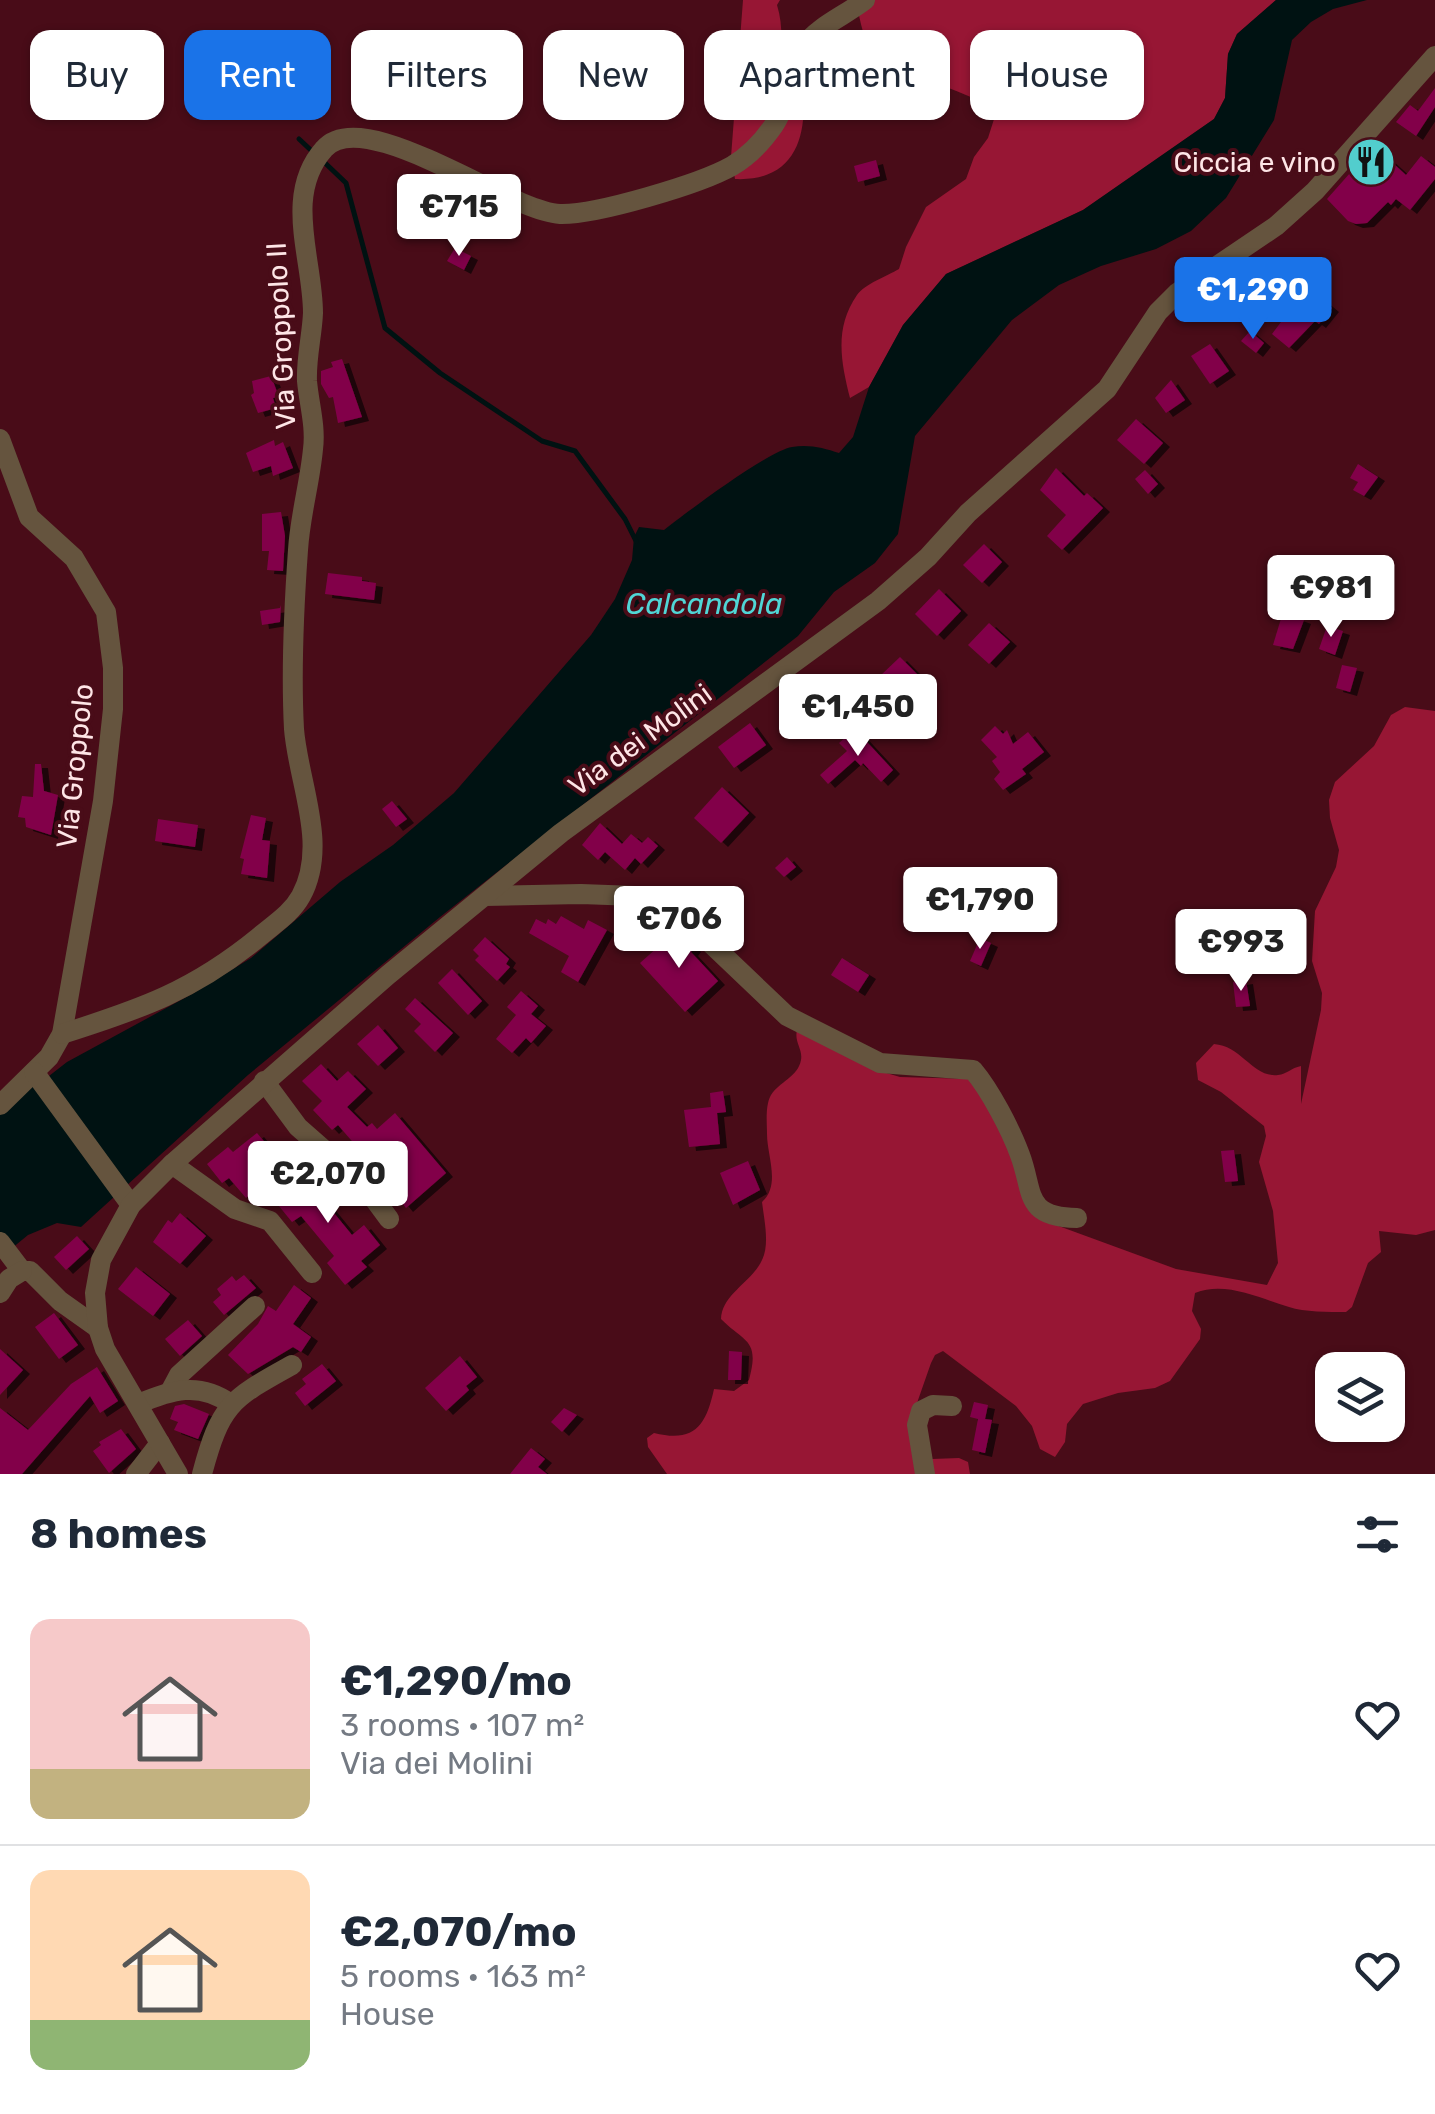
<!DOCTYPE html>
<meta charset="utf-8">
<style>
:root{--surface:#fff;--page:#f6f6f7;--text:#1f2937;--muted:#747a83;--line:#e0e1e3;--accent:#1a73e8}
body{margin:0;font-family:Rubik,sans-serif;background:var(--page);color:var(--text);height:100vh;display:flex;flex-direction:column;font-size:38px;white-space:nowrap}
*{box-sizing:border-box;margin:0}
p{font-size:32px;color:var(--muted)}
.icon{flex:none;width:55px;height:55px;fill:none;stroke:currentColor;stroke-width:2;stroke-linecap:round;stroke-linejoin:round}
.map{position:relative;height:1474px;overflow:hidden}
.panel{display:flex;flex-direction:column;background:var(--surface);flex:1}
.panel>*{flex:none}
.banner{position:absolute;left:30px;top:30px;width:1375px;height:90px;display:flex;gap:20px}
.fabs{position:absolute;left:1315px;top:1352px;display:grid;gap:20px}
.fabs a{display:grid;place-items:center;width:90px;height:90px;border-radius:20px;background:var(--surface);box-shadow:0 2px 8px #0004;font-size:50px}
.price{position:absolute;translate:-50% -85px;padding:0 22px;border-radius:10px;background:#fff;color:#222;font-size:32px;line-height:65px;filter:drop-shadow(0 2px 5px #0008)}
.price::after{content:'';position:absolute;left:50%;top:60px;width:30px;height:22px;margin-left:-15px;background:inherit;clip-path:polygon(0 0,100% 0,50% 100%)}
.price.selected{background:var(--accent);color:#fff}
ul{padding:0;list-style:none}
li{display:flex;align-items:center;gap:30px;height:250px;padding:0 30px}
li+li{border-top:2px solid var(--line)}
li span{display:grid;place-items:center;flex:none;width:280px;height:200px;border-radius:20px;color:#555}
li>.icon{margin-inline-start:auto}
span .icon{width:120px;height:120px;fill:#fffc;stroke-width:1}
li b{font-size:42px}
h2{display:flex;justify-content:space-between;align-items:center;height:120px;padding:0 30px;font-size:42px}
.pill{padding:0 35px;border-radius:20px;background:var(--surface);box-shadow:0 2px 8px #0004;font-size:35px;line-height:90px}
.pill.selected{background:var(--accent);color:#fff}
.map>svg:first-child{display:block}
</style>
<div class="map">
<svg width="1435" height="1474" viewBox="0 0 1435 1474">
<defs>
<filter id="shadow"><feDropShadow dx="7" dy="4" stdDeviation="0" flood-color="#0009"/></filter>
</defs>
<rect width="100%" height="100%" fill="#490c18"/>
<g fill="#971634">
<path d="M 743,0 L 780,0 L 777,5 C 784,27 780,48 784,71 L 802,84 C 809,136 795,182 735,179 L 731,157 Z"/>
<path d="M 854,0 L 1276,0 L 1237,34 L 1228,54 L 1225,98 L 1214,119 L 1083,210 L 946,274 L 903,325 L 869,387 L 850,398 C 841,362 834,328 857,295 C 865,284 887,276 899,269 L 906,247 L 926,207 L 966,179 L 974,157 L 988,138 L 995,116 C 990,111 984,104 977,100 C 949,86 881,67 866,38 C 860,28 860,12 854,0 Z"/>
<path d="M 1405,707 L 1435,711 L 1435,1230 L 1416,1235 L 1379,1231 L 1381,1252 L 1368,1263 L 1352,1307 L 1346,1312 C 1329,1312 1304,1312 1289,1307 C 1258,1298 1226,1281 1195,1293 L 1192,1311 L 1201,1329 L 1200,1339 L 1170,1381 L 1155,1388 L 1118,1393 L 1083,1404 L 1067,1424 L 1065,1442 L 1055,1457 L 1040,1449 L 1032,1426 L 1016,1406 L 943,1351 L 935,1355 L 931,1363 L 910,1423 L 932,1459 L 959,1458 L 968,1462 L 970,1474 L 667,1474 L 648,1447 L 647,1438 L 654,1433 C 694,1443 706,1426 714,1389 L 734,1391 L 749,1380 C 760,1339 745,1343 721,1319 C 722,1294 752,1282 762,1260 C 770,1244 764,1219 762,1202 C 781,1185 767,1156 767,1134 C 767,1124 765,1105 771,1095 C 779,1082 798,1077 801,1060 C 803,1049 794,1042 797,1030 L 883,1072 L 900,1077 L 971,1079 L 1016,1157 L 1045,1221 L 1176,1269 L 1267,1285 L 1278,1263 L 1273,1211 L 1259,1162 L 1266,1136 L 1264,1126 L 1221,1092 L 1198,1080 L 1196,1063 L 1214,1044 C 1242,1046 1253,1078 1278,1075 C 1287,1074 1291,1068 1301,1066 L 1301,1104 L 1321,1010 L 1322,993 L 1312,961 L 1315,911 L 1336,867 L 1339,850 L 1330,818 L 1329,800 L 1335,782 L 1374,746 L 1391,715 Z"/>
</g>
<path fill="#001212" d="M 1276,0 L 1367,0 L 1333,9 L 1311,22 L 1292,40 L 1274,120 L 1226,198 L 1191,231 L 1156,249 L 1101,266 L 1059,285 L 1012,320 L 915,436 L 898,534 L 875,563 L 834,592 L 798,636 L 440,917 L 248,1075 L 81,1227 L 57,1223 L 28,1235 L 0,1258 L 0,1113 L 35,1082 L 40,1083 L 67,1062 L 192,994 L 251,958 L 340,882 L 393,845 L 454,793 L 591,635 L 615,599 L 632,560 L 634,537 L 639,527 L 664,530 C 687,512 768,451 792,447 C 809,444 824,448 839,453 L 853,437 L 869,387 L 903,325 L 946,274 L 1083,210 L 1214,119 L 1225,98 L 1228,54 L 1237,34 Z"/>
<g fill="none" stroke-linecap="round" stroke-linejoin="round">
<g stroke="#001212" stroke-width="5">
<polyline points="299,139 315,154"/>
<polyline points="323,161 346,183 385,328 440,373 542,441 575,451 625,519 636,541"/>
</g>
</g>
<g fill="#82024a" filter="url(#shadow)">
<polygon points="1435,88 1435,107 1416,136 1396,122 1410,105 1418,111"/>
<polygon points="1374,146 1406,175 1421,156 1435,167 1435,179 1410,210 1396,199 1391,205 1388,202 1367,223 1356,224 1348,221 1327,199"/>
<polygon points="876,160 880,176 858,182 854,166"/>
<polygon points="455,248 471,256 464,270 447,261"/>
<polygon points="1289,272 1332,308 1319,324 1315,321 1289,348 1272,334 1284,318 1278,312 1283,304 1270,291"/>
<polygon points="1250,331 1264,343 1256,353 1241,341"/>
<polygon points="1210,344 1229,371 1210,384 1191,356"/>
<polygon points="342,359 362,417 338,423 333,397 329,398 321,384 321,371 333,367 331,362"/>
<polygon points="271,376 279,397 273,398 276,408 258,413 251,395 254,393 252,381"/>
<polygon points="1171,380 1185,400 1166,413 1155,398"/>
<polygon points="1136,419 1163,443 1144,464 1117,440"/>
<polygon points="274,440 275,446 283,442 293,468 273,476 271,466 253,472 246,453"/>
<polygon points="1358,464 1378,477 1364,496 1353,490 1358,482 1350,478"/>
<polygon points="1056,468 1084,496 1087,493 1103,508 1062,550 1047,536 1066,515 1040,490"/>
<polygon points="1145,470 1158,484 1148,494 1135,479"/>
<polygon points="281,512 285,536 283,571 267,570 269,551 262,551 262,514"/>
<polygon points="984,544 1002,562 982,583 963,565"/>
<polygon points="328,573 362,577 362,581 376,583 374,600 325,594"/>
<polygon points="939,589 961,611 937,636 915,614"/>
<polygon points="281,605 280,622 262,625 260,611 280,608"/>
<polygon points="1283,612 1304,620 1293,649 1273,645"/>
<polygon points="989,623 1010,642 989,664 968,645"/>
<polygon points="1327,626 1343,631 1335,655 1319,649"/>
<polygon points="900,657 920,677 899,698 879,677"/>
<polygon points="1342,665 1357,668 1350,692 1336,688"/>
<polygon points="817,682 834,702 810,723 793,702"/>
<polygon points="750,723 766,745 734,768 718,747"/>
<polygon points="995,726 1003,734 1007,730 1013,744 1028,732 1044,752 1022,769 1026,774 1003,790 994,779 1000,772 992,761 997,757 981,740"/>
<polygon points="855,729 893,770 881,782 863,763 861,766 855,760 828,784 820,775 847,751 839,743"/>
<polygon points="35,764 41,764 44,791 58,795 51,835 26,827 25,818 18,817 22,796 33,797"/>
<polygon points="722,787 749,813 721,843 694,818"/>
<polygon points="392,801 407,819 396,827 382,809"/>
<polygon points="251,815 266,818 262,840 270,841 267,878 241,874 244,859 240,858"/>
<polygon points="158,819 198,825 195,847 155,841"/>
<polygon points="600,823 622,844 631,834 642,843 648,837 658,846 641,864 635,858 625,870 605,852 598,860 582,845"/>
<polygon points="787,857 796,867 784,877 775,868"/>
<polygon points="561,916 584,929 588,920 607,930 578,982 561,972 569,956 529,933 536,919 546,924 548,919 556,924"/>
<polygon points="677,930 694,948 691,952 718,981 685,1012 640,963"/>
<polygon points="485,937 509,959 506,964 510,967 497,981 475,960 479,956 473,950"/>
<polygon points="980,938 991,943 981,966 970,961"/>
<polygon points="842,958 869,975 858,992 831,975"/>
<polygon points="452,969 482,1001 468,1015 438,983"/>
<polygon points="1246,980 1250,1006 1236,1007 1233,982"/>
<polygon points="521,991 538,1006 531,1014 546,1026 531,1043 526,1038 512,1053 496,1039 516,1015 507,1007"/>
<polygon points="415,998 453,1033 435,1052 414,1031 421,1024 405,1009"/>
<polygon points="378,1025 398,1048 378,1066 357,1044"/>
<polygon points="321,1064 337,1081 348,1071 366,1089 347,1107 367,1127 372,1123 377,1129 395,1113 446,1173 406,1208 388,1186 396,1179 377,1156 370,1162 338,1125 332,1130 313,1110 322,1101 302,1081"/>
<polygon points="723,1091 726,1112 717,1113 720,1144 689,1147 684,1110 711,1107 710,1093"/>
<polygon points="257,1133 274,1153 256,1169 266,1180 246,1198 229,1178 222,1183 207,1164 228,1147 233,1152"/>
<polygon points="1234,1150 1238,1181 1225,1182 1221,1151"/>
<polygon points="748,1161 760,1190 733,1205 720,1173"/>
<polygon points="320,1172 336,1192 325,1202 352,1235 364,1225 380,1245 361,1261 367,1267 345,1285 327,1263 334,1256 301,1216 292,1222 274,1200 295,1182 300,1188"/>
<polygon points="180,1213 206,1236 180,1264 153,1242 168,1220 172,1223"/>
<polygon points="77,1236 89,1249 66,1270 54,1257"/>
<polygon points="136,1267 170,1294 153,1316 118,1289"/>
<polygon points="244,1275 256,1288 224,1315 213,1302 221,1295 217,1289 232,1276 236,1281"/>
<polygon points="294,1285 311,1298 293,1324 311,1337 301,1352 293,1347 248,1374 228,1355 258,1324 268,1306 276,1311"/>
<polygon points="54,1313 78,1345 59,1359 35,1327"/>
<polygon points="188,1320 202,1336 180,1356 165,1339"/>
<polygon points="0,1349 23,1370 0,1395"/>
<polygon points="729,1351 742,1352 741,1380 728,1380"/>
<polygon points="460,1356 477,1377 466,1386 469,1390 446,1411 425,1388"/>
<polygon points="322,1364 336,1381 305,1406 295,1393 306,1384 302,1379"/>
<polygon points="97,1367 118,1401 100,1413 90,1396 22,1474 0,1474 0,1408 28,1430 71,1384"/>
<polygon points="974,1402 988,1405 985,1419 992,1420 985,1453 972,1450 978,1419 970,1417"/>
<polygon points="184,1404 209,1414 198,1439 174,1430 178,1422 170,1419 175,1406"/>
<polygon points="564,1408 577,1415 562,1432 551,1422"/>
<polygon points="121,1429 136,1449 109,1473 93,1451 101,1445 99,1442"/>
<polygon points="531,1448 545,1459 538,1467 547,1474 510,1474"/>
</g>
<g fill="none" stroke-linecap="round" stroke-linejoin="round">
<g stroke="#65543e" stroke-width="20">
<polyline points="0,439 29,517 74,558 106,612 113,668 113,709 103,801 62,1034 49,1057 0,1105"/>
<path d="M 485,896 L 581,894 L 662,897 L 787,1016 L 880,1063 L 973,1070 C 990,1090 1011,1130 1020,1155 C 1034,1192 1023,1217 1077,1218"/>
<path d="M 62,1034 C 141,1009 193,991 259,937 C 274,924 291,914 301,896 C 329,845 298,782 294,729 C 291,673 294,606 298,550 C 300,516 310,482 313,449 C 316,426 309,404 307,381 C 306,358 312,336 313,313 C 313,259 283,195 324,149 C 363,103 507,211 560,214 C 596,215 700,184 732,166 C 749,156 763,141 774,125 C 790,101 788,70 804,46 C 818,26 846,15 865,0"/>
<polyline points="34,1072 131,1205"/>
<polyline points="264,1081 298,1127 364,1185 389,1219"/>
<polyline points="172,1164 235,1209 270,1221 312,1273"/>
<polyline points="0,1242 22,1271"/>
<polyline points="22,1271 30,1271 60,1301 98,1328"/>
<polyline points="0,1293 9,1279 22,1271"/>
<polyline points="171,1390 179,1375 255,1306"/>
<path d="M 138,1404 C 171,1390 199,1381 231,1404"/>
<polyline points="136,1474 160,1443"/>
<polyline points="178,1474 105,1349 98,1328 95,1293 101,1260 131,1205 172,1164 388,975 561,833 878,601 928,557 968,513 1107,389 1158,312 1177,293 1276,226 1315,191 1435,56"/>
<path d="M 202,1474 C 221,1403 231,1399 292,1365"/>
<polyline points="925,1474 917,1425 921,1411 933,1405 952,1406"/>
</g>
</g>
<defs>
<g id="restaurant-disc" transform="scale(2.5)"><circle r="9.5" fill="#52cdcd" stroke="#490c18"/><path d="M-5-6h1v4h1v-4h1v4h1v-4h1v5L-1.5 .5V6h-2V.5L-5-1ZM5-6V6H3V1.5H1.5Q1.5-4 5-6Z" fill="#111"/></g>
</defs>
<g fill-rule="evenodd">
<use href="#restaurant-disc" x="1371" y="162"/>
</g>
<g text-anchor="middle" dominant-baseline="central" stroke-width="8" stroke-linejoin="round" paint-order="stroke">
<g font-size="28" fill="#fee5e6" stroke="#490c18" text-anchor="end">
<text x="1336" y="162">Ciccia e vino</text>
</g>
<g font-size="28" fill="#fee5e6" stroke="#490c18">
<text transform="translate(281 336) rotate(-93)">Via Groppolo II</text>
<text transform="translate(640 740) rotate(-36)">Via dei Molini</text>
<text transform="translate(75 766) rotate(-84)">Via Groppolo</text>
</g>
<g font-size="30" font-style="italic" fill="#50d6d6" stroke="#490c18">
<text x="704" y="604">Calcandola</text>
</g>
</g>
</svg>
<div class="fabs">
<a><svg class="icon" aria-label="layers" viewBox="0 0 24 24"><path d="M12 4l9 5-9 5-9-5zM3 14l9 5 9-5"/></svg></a>
</div>
<b class="price" style="left:459px;top:259px">€715</b>
<b class="price selected" style="left:1253px;top:342px">€1,290</b>
<b class="price" style="left:1331px;top:640px">€981</b>
<b class="price" style="left:858px;top:759px">€1,450</b>
<b class="price" style="left:980px;top:952px">€1,790</b>
<b class="price" style="left:679px;top:971px">€706</b>
<b class="price" style="left:1241px;top:994px">€993</b>
<b class="price" style="left:328px;top:1226px">€2,070</b>
<div class="banner">
<a class="pill">Buy</a>
<a class="pill selected">Rent</a>
<a class="pill">Filters</a>
<a class="pill">New</a>
<a class="pill">Apartment</a>
<a class="pill">House</a>
</div>
</div>
<section class="panel">
<h2>8 homes<svg class="icon" aria-label="filters" viewBox="0 0 24 24"><path d="M4 7h16M4 17h16"/><circle cx="9" cy="7" r="2"/><circle cx="15" cy="17" r="2"/></svg></h2>
<ul>
<li><span style="background:linear-gradient(#f6c9c9 75%,#c2b280 0)"><svg class="icon" aria-label="home" viewBox="0 0 24 24"><path d="M3 11l9-7 9 7M6 9v11h12V9"/></svg></span><div><b>€1,290/mo</b><p>3 rooms · 107 m²</p><p>Via dei Molini</p></div><svg class="icon" aria-label="heart" viewBox="0 0 24 24"><path d="M12 20l-8-8c-3-5 5-10 8-4 3-6 11-1 8 4z"/></svg></li>
<li><span style="background:linear-gradient(#ffd9b3 75%,#8fb573 0)"><svg class="icon" aria-label="home" viewBox="0 0 24 24"><path d="M3 11l9-7 9 7M6 9v11h12V9"/></svg></span><div><b>€2,070/mo</b><p>5 rooms · 163 m²</p><p>House</p></div><svg class="icon" aria-label="heart" viewBox="0 0 24 24"><path d="M12 20l-8-8c-3-5 5-10 8-4 3-6 11-1 8 4z"/></svg></li>
</ul>
</section>
